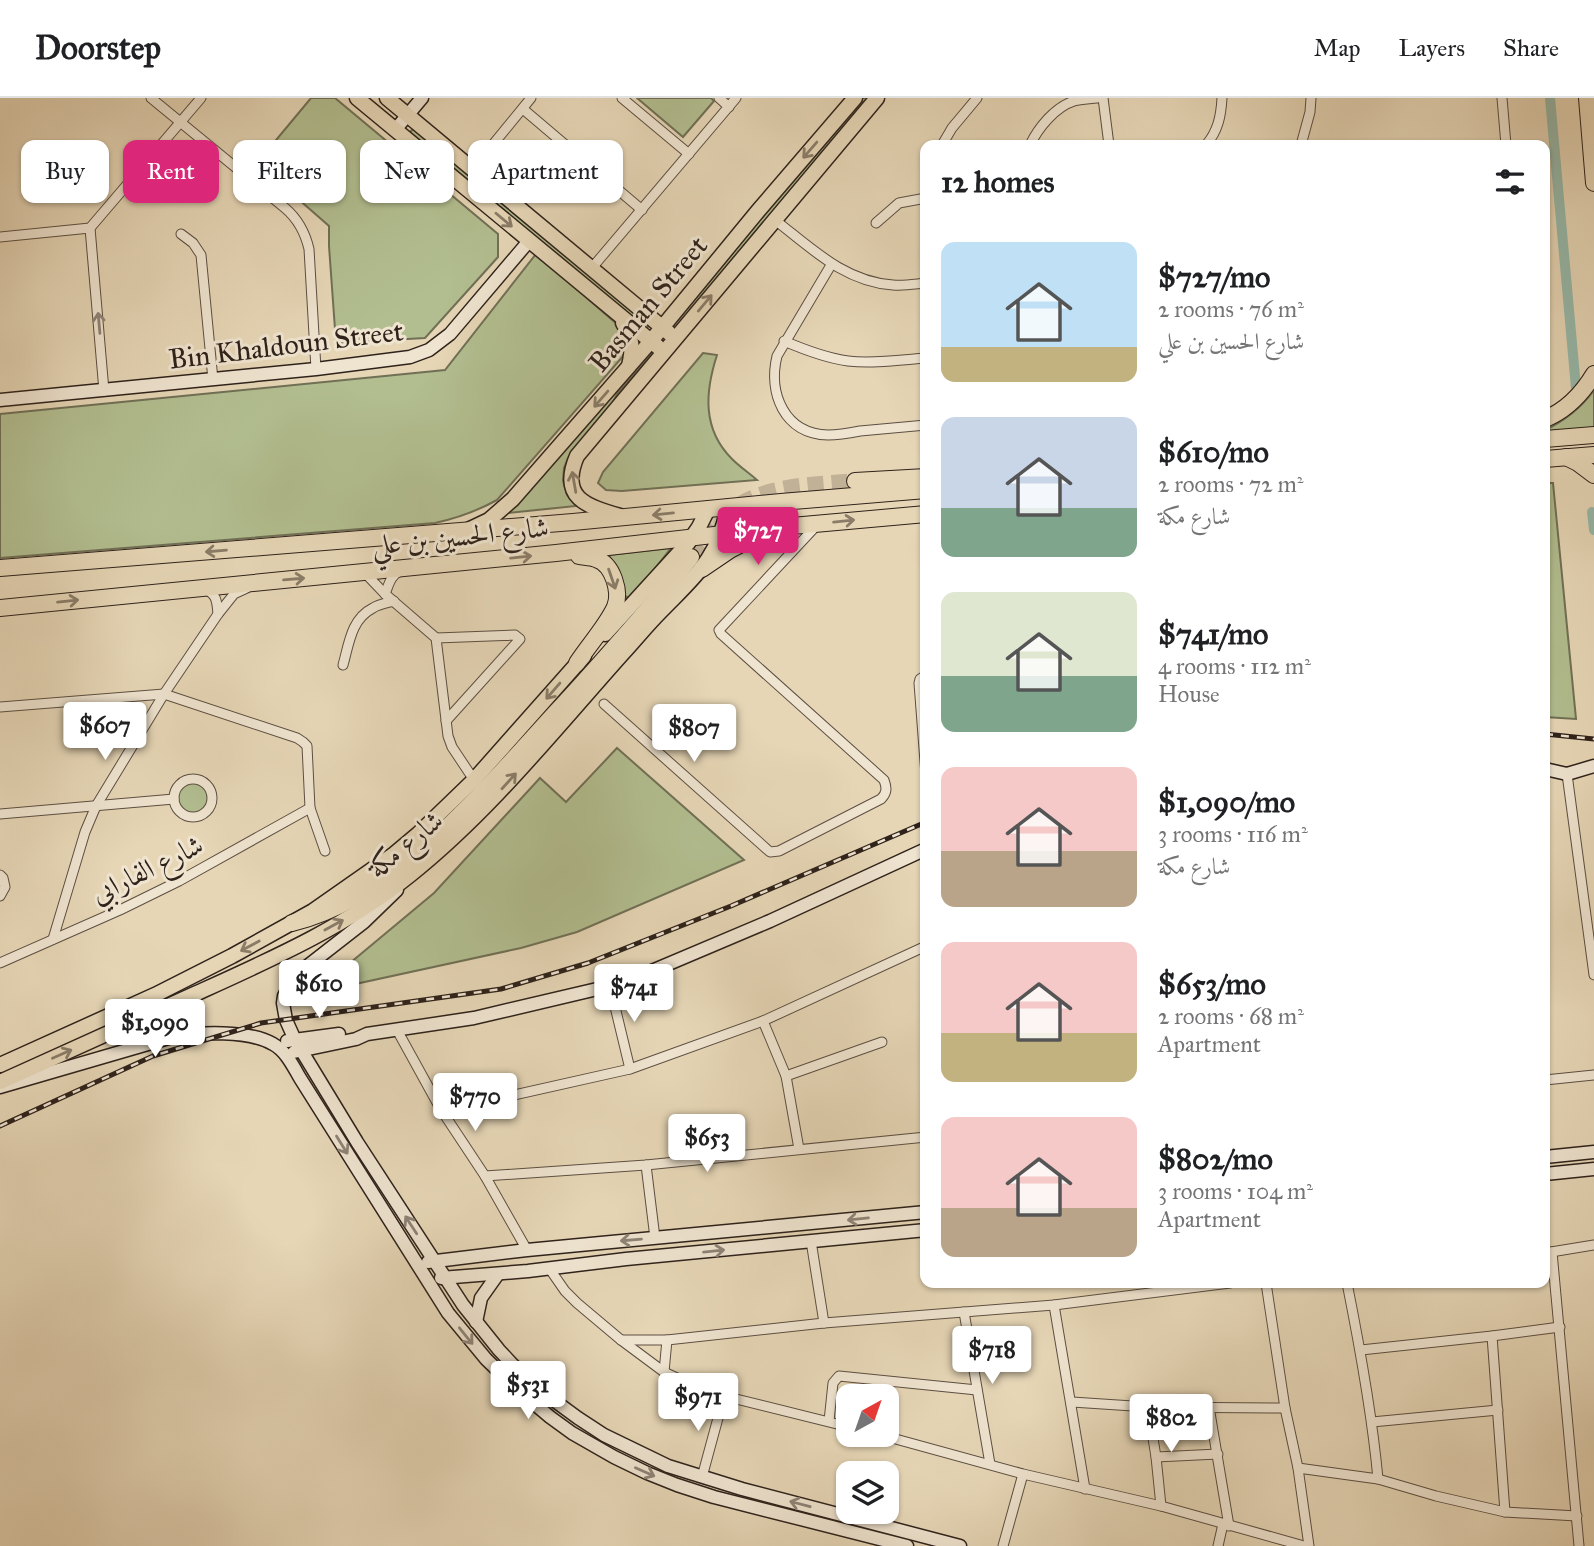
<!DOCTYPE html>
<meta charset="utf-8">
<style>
:root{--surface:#fff;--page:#f6f6f6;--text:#202124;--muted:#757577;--line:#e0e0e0;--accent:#db2777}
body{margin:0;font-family:"IM FELL Great Primer",Amiri,serif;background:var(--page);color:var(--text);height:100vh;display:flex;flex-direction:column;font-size:26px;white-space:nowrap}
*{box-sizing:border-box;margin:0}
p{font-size:23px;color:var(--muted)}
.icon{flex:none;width:38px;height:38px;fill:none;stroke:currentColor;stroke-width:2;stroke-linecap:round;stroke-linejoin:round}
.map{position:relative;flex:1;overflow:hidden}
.drawer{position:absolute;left:920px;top:42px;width:630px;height:1148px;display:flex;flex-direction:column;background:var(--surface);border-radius:14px;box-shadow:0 2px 5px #0004}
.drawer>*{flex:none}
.banner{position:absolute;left:21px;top:42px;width:665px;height:63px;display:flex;gap:14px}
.needle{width:46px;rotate:40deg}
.fabs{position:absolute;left:836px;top:1286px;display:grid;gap:14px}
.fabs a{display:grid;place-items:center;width:63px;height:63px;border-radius:14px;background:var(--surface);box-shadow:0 2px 5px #0004;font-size:35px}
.price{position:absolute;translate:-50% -60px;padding:0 16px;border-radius:7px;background:#fff;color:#222;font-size:23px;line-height:46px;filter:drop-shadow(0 2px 4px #0008)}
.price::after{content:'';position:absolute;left:50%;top:42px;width:21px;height:16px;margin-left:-10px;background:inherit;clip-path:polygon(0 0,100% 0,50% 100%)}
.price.active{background:var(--accent);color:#fff}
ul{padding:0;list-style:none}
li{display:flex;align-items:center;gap:21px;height:175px;padding:0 21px}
li span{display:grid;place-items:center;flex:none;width:196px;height:140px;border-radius:14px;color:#555}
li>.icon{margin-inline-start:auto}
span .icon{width:84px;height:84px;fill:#fffc;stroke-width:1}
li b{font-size:30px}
h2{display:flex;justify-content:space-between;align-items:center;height:84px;padding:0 21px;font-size:30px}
.chip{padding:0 24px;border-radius:14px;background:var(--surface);box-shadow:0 2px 5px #0004;font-size:24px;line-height:63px}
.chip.active{background:var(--accent);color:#fff}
header{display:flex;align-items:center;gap:42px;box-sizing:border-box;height:98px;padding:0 35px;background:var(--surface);border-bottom:2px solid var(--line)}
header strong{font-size:33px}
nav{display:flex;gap:38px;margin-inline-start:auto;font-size:24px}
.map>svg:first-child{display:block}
</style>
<header>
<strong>Doorstep</strong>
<nav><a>Map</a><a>Layers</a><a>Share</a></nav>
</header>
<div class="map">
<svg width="1594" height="1448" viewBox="0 0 1594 1448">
<rect width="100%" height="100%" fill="#e6d6b6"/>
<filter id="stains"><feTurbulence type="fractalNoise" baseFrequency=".00286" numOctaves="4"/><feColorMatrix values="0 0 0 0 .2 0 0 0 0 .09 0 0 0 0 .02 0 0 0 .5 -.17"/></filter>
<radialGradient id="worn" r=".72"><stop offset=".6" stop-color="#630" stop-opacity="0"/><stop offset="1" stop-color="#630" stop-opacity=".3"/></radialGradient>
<g fill="#b2be90" stroke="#707056" stroke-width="2">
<polygon points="311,0 335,0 498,136 498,159 425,240 336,245 329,148 329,128 257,65"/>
<polygon points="637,0 711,0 714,3 683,39"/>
<polygon points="862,0 867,0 679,228 671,233 667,233"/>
<polygon points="413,31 650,226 645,233 407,37"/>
<path d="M 536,156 L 618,227 L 624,239 L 626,255 L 497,402 C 477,413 458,420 435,425 L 0,460 L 0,316 L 445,272 Z"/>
<polygon points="650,253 653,255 617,296 609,313 568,360 564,370 563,383 567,397 576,408 507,415"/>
<path d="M 703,255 L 717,257 C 705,294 702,331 732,361 C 740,369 749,375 757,382 L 622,393 L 606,392 L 598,385 L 603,374 Z"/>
<path d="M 1594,292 L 1594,331 L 1545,335 L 1545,332 C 1566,322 1581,310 1594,292 Z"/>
<polygon points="1545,385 1553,385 1576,621 1545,619"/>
<polygon points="671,450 631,501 625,498 624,489 609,457"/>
<polygon points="617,650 744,762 577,834 521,850 314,895 434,795 540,680 566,704"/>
<circle cx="192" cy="700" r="16"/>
</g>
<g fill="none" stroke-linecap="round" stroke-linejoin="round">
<g stroke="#97b9aa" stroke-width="10">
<polyline points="1550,0 1576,290"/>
<polyline points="1592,414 1594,432"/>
</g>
<g stroke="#c1b297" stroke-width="16" stroke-dasharray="16 8" stroke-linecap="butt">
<path d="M 739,407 C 773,386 817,387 855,383"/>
<polyline points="691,459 715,429"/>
</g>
<g stroke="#5c4f42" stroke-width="11">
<g id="street">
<path d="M 151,0 L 285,110 C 298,121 305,134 309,151 L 316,271"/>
<polyline points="622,0 689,56"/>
<polyline points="719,0 729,9"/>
<polyline points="1103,0 1109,47"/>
<polyline points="1502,0 1506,47"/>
<polyline points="523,11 642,112"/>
<polyline points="942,47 952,30 977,0"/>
<path d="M 1030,47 C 1038,30 1055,9 1074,3 C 1081,1 1089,1 1097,0"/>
<path d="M 1206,47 C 1218,33 1221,18 1222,0"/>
<polyline points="1301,47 1310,14 1311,0"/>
<polyline points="472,72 531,0"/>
<path d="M 775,122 C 811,150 845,184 893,187 C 904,188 915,186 926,185"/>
<polyline points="876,125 899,105 926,100"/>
<polyline points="90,130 104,293"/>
<polyline points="181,136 193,145 201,157 213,282"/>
<polyline points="0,139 90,130 201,0"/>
<path d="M 831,167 L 777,258 C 768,295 784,336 828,337 C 838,337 850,335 860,333 C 882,331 904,329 926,327"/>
<polyline points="591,171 736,0"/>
<path d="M 784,243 C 805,252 826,260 848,263 C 873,266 900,262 926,260"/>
<polyline points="364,474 385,496 436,540 448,638 452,649 474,682"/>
<path d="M 206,492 C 217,496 217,505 218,516"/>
<path d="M 385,496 C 389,486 391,476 401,473"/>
<polyline points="436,540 515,537 520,541 446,623"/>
<path d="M 343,567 C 349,546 351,521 373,510 C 379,506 387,505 394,503"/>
<polyline points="926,577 920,581 919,585 926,677"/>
<path d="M 604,606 L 770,754 L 779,753 L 881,701 C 887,695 887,690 884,682 L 721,536 L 719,532 L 817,427"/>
<polyline points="0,609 164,596 297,640 303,644 307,648 310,710 325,753"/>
<polyline points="1567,676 1594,877"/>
<circle cx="193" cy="700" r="19"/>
<polyline points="0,716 174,701"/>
<polyline points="0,777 3,780 5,789 0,798"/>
<polyline points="53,841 85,734 96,708 164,596 218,516 234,496 247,490"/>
<polyline points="0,865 120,812 179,783 310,710"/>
<polyline points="610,888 630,971"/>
<polyline points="763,923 786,978 799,1051"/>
<polyline points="397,932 440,1010 485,1078 527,1152"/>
<polyline points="786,978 882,944"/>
<polyline points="1545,982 1594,977"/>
<polyline points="440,1010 487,1003 630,971 763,923 926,848"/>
<polyline points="646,1067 655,1140"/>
<polyline points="485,1078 646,1067 926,1039"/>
<polyline points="811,1143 824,1225"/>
<polyline points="1552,1154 1579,1448"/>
<polyline points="1545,1155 1594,1147"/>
<polyline points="549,1170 565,1193 577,1205 621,1242 664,1274 701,1291 724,1298 849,1329"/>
<polyline points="1266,1185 1285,1310 1298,1370 1309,1448"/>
<path d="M 1347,1185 C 1360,1250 1372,1315 1378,1381"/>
<polyline points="1054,1207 1085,1391"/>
<polyline points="964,1214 990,1366"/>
<polyline points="1492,1238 1505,1414"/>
<polyline points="621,1242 667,1242 824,1225 1054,1207 1230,1185"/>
<polyline points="1361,1252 1492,1238 1560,1229"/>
<polyline points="664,1274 667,1242"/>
<polyline points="1072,1304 1148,1309 1285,1310"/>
<polyline points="1148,1309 1156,1359 1161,1408"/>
<polyline points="1209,1309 1229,1428"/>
<polyline points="829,1323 833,1285 839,1278 977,1292"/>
<polyline points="1372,1324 1498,1312"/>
<polyline points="881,1337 1023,1376 1161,1408 1304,1448"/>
<polyline points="1156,1359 1218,1356"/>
<polyline points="1298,1370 1378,1381 1436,1398 1505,1414 1577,1418"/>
<polyline points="702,1379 724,1298"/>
<polyline points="1003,1448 1023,1376"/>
<polyline points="1218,1448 1223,1426"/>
</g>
</g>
<g stroke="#2e221b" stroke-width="15">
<g id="secondary">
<polyline points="395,32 422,0"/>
<polyline points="0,302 316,271 410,259 429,252 450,236 529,143"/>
<polyline points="1545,671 1567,676 1594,668"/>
<polyline points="397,792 364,824 296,877 284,898 283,905 286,922 295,942 357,1044 463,1207 499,1252 513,1267 544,1295 578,1320 604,1337 668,1368 742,1391 960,1448"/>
<polyline points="287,943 339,936"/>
<polyline points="294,954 356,941 367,936 474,920 610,888 640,878 770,823 926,751"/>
<path d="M 0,989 L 172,939 C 199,934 249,932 273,946 C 286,953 293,968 300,980 L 448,1215 L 486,1261 L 518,1292 L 550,1319 L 572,1335 L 614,1359 L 647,1375 L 677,1387 L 714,1399 L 907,1448"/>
<polyline points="1545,1059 1594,1054"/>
<polyline points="1545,1076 1594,1071"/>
<polyline points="428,1164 527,1152 926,1114"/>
<polyline points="441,1180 528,1173 626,1161 926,1132"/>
<polyline points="476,1224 481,1200 498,1176"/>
</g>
</g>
<g stroke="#2e221b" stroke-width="17">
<g id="primary">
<polyline points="357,0 658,249"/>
<polyline points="387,0 669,235"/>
<path d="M 623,225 C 633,240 633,251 629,268"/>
<path d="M 620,418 C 586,408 559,400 577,358 L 877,0"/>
<polyline points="470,431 489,422 513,401 651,243 758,113 855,0"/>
<polyline points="605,536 688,445 699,429 708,411"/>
<polyline points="0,967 155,897 232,858 313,813 393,757 418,736 474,682 584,558"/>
<path d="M 0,984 C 66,954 132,924 197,895 C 270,862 347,828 410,777 C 490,713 554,632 622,556 C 635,542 647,527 661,513 C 696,477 718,461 728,409"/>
</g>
</g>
<g stroke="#2e221b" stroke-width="18">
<g id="highway">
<polyline points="1587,0 1594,85"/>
<path d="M 1545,321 C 1567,312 1582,296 1594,276"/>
<polyline points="1545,341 1594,337"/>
<polyline points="1566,359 1578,365 1594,377"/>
<polyline points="1545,361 1594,357"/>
<polyline points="855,383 926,379"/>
<polyline points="0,470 573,424 781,404 926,392"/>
<polyline points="702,471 730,452 759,437"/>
<polyline points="0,510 556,455 792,428 926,416"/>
<path d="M 577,565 C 588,548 607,527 615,509 C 621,494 613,466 596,461 C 591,459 584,459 579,458"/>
<path d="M 292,825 C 396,800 488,688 558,612 C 586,582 613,551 640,520 C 657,500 675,480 691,459"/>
</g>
</g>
<use href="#street" stroke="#efe4d0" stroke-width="9"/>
<use href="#secondary" stroke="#efe4d0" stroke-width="12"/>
<use href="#primary" stroke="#e6d6b6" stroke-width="14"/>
<use href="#highway" stroke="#e6d6b6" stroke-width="16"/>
<g stroke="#2e221b" stroke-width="5">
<g id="rail">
<polyline points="1545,636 1594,641"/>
<polyline points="0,1028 153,958 261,925 501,891 588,865 731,808 926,724"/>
</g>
</g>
<use href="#rail" stroke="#efe4d0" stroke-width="2.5" stroke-dasharray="8" stroke-linecap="butt"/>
</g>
<defs><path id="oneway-shaft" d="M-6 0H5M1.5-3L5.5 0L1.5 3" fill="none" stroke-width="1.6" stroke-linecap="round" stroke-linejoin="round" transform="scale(1.75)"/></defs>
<g stroke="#8a7c68">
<use href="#oneway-shaft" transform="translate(810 52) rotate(131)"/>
<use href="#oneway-shaft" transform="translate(504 122) rotate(40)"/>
<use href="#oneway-shaft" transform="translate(705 205) rotate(-50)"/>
<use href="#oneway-shaft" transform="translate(601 301) rotate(131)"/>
<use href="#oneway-shaft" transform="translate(574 384) rotate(-100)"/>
<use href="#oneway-shaft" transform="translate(663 416) rotate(174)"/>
<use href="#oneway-shaft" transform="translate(844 423) rotate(-6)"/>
<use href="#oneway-shaft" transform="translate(216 453) rotate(175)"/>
<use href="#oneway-shaft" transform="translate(521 459) rotate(-6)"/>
<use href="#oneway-shaft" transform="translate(294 481) rotate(-5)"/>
<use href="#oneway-shaft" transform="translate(612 481) rotate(71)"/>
<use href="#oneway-shaft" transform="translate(68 503) rotate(-6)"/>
<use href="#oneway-shaft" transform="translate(553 593) rotate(131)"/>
<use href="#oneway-shaft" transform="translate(509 683) rotate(-48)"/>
<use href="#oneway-shaft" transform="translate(334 827) rotate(-29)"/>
<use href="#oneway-shaft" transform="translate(250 848) rotate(152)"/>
<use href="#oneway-shaft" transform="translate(62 956) rotate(-24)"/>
</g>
<g stroke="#8e8376">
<use href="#oneway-shaft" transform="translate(99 225) rotate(-95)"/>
<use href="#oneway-shaft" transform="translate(342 1047) rotate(58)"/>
<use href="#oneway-shaft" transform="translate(858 1121) rotate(174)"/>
<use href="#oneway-shaft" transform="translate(411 1127) rotate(-123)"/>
<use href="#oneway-shaft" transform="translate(631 1142) rotate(175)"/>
<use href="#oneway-shaft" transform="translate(714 1153) rotate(-6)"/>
<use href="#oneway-shaft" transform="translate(466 1238) rotate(51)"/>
<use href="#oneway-shaft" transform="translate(645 1374) rotate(24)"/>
<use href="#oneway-shaft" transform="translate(800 1406) rotate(-165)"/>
</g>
<g text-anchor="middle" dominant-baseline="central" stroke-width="6" stroke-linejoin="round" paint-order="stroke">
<g font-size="28" fill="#2e221b" stroke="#efe4d0">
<text transform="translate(648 206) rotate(-50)">Basman Street</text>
<text transform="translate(286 247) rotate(-7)">Bin Khaldoun Street</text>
<text transform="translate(460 438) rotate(-6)">شارع الحسين بن علي</text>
<text transform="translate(405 746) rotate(-39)">شارع مكة</text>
<text transform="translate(147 771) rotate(-26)">شارع الفارابي</text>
</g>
</g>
<rect width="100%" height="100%" filter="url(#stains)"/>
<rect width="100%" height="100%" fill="url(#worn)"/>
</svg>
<div class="fabs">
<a><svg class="needle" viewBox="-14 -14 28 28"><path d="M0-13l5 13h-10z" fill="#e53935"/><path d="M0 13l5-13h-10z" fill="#757577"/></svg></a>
<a><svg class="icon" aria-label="layers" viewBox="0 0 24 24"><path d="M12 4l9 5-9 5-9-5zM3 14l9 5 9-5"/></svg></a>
</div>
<b class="price active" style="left:758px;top:469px">$727</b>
<b class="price" style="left:105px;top:664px">$607</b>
<b class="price" style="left:694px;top:666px">$807</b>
<b class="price" style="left:319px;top:922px">$610</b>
<b class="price" style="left:634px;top:926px">$741</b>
<b class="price" style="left:155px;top:961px">$1,090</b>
<b class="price" style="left:475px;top:1035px">$770</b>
<b class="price" style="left:707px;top:1076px">$653</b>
<b class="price" style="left:992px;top:1288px">$718</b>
<b class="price" style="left:528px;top:1323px">$531</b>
<b class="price" style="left:698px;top:1335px">$971</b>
<b class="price" style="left:1171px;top:1356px">$802</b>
<div class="banner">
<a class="chip">Buy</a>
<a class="chip active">Rent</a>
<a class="chip">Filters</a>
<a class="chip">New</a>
<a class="chip">Apartment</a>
</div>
<section class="drawer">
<h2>12 homes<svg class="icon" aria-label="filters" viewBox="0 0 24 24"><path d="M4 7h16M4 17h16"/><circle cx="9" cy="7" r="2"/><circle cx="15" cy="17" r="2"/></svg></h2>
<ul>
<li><span style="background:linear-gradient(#bfe0f5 75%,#c2b280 0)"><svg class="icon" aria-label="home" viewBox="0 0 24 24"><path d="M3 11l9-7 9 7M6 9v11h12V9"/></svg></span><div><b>$727/mo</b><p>2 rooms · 76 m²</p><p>شارع الحسين بن علي</p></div></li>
<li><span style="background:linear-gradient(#c9d6e8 65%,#7fa58c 0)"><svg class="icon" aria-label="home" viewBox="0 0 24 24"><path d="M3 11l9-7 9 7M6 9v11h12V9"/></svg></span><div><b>$610/mo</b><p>2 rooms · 72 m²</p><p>شارع مكة</p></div></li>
<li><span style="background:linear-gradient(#dfe7d0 60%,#7fa58c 0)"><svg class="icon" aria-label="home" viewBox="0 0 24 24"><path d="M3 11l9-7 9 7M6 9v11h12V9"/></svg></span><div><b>$741/mo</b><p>4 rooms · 112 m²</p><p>House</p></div></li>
<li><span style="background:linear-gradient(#f6c9c9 60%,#b9a48a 0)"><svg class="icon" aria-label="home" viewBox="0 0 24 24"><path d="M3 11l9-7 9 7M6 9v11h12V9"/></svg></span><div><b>$1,090/mo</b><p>3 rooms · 116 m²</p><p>شارع مكة</p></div></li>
<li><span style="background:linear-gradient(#f6c9c9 65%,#c2b280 0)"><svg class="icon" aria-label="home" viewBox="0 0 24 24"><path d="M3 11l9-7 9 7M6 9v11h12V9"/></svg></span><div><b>$653/mo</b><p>2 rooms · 68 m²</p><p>Apartment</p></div></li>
<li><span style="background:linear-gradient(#f6c9c9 65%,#b9a48a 0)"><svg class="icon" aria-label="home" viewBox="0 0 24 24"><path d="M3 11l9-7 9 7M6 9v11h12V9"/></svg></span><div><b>$802/mo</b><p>3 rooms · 104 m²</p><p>Apartment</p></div></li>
</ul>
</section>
</div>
